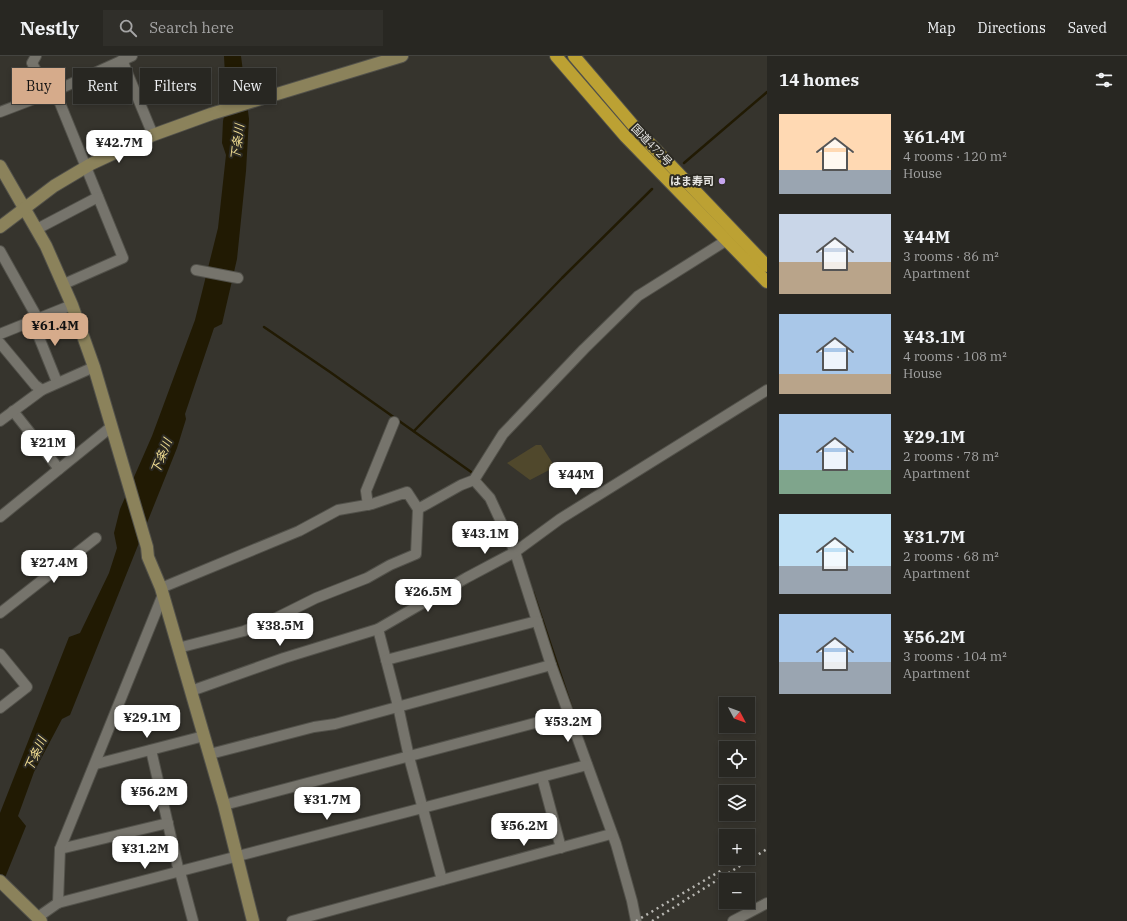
<!DOCTYPE html>
<meta charset="utf-8">
<style>
:root{--surface:#282722;--page:#302f2a;--text:#f1f3f6;--muted:#a5a5a5;--line:#444440;--accent:#d6ab8b}
body{margin:0;font-family:"IBM Plex Serif","Noto Sans JP",serif;background:var(--page);color:var(--text);height:100vh;display:flex;flex-direction:column;font-size:15px;white-space:nowrap}
*{box-sizing:border-box;margin:0}
p{font-size:13px;color:var(--muted)}
.icon{flex:none;width:22px;height:22px;fill:none;stroke:currentColor;stroke-width:2;stroke-linecap:round;stroke-linejoin:round}
.map{position:relative;flex:1;overflow:hidden}
.panel{display:flex;flex-direction:column;background:var(--surface);width:360px}
.panel>*{flex:none}
.top-card{position:absolute;left:12px;top:12px;width:380px;height:36px;display:flex;gap:8px}
.needle{width:26px;rotate:131deg}
.tools{position:absolute;left:719px;top:641px;display:grid;gap:8px}
.tools a{display:grid;place-items:center;width:36px;height:36px;border-radius:0px;background:var(--surface);box-shadow:0 2px 6px #0003,0 0 0 1px var(--line);font-size:20px}
.price{position:absolute;translate:-50% -34px;padding:0 9px;border-radius:8px;background:#fff;color:#222;font-size:13px;line-height:26px;filter:drop-shadow(0 1px 2px #0008)}
.price::after{content:'';position:absolute;left:50%;top:24px;width:12px;height:9px;margin-left:-6px;background:inherit;clip-path:polygon(0 0,100% 0,50% 100%)}
.price.selected{background:var(--accent);color:#111}
ul{padding:0;list-style:none}
li{display:flex;align-items:center;gap:12px;height:100px;padding:0 12px}
li span{display:grid;place-items:center;flex:none;width:112px;height:80px;border-radius:0px;color:#555}
li>.icon{margin-inline-start:auto}
span .icon{width:48px;height:48px;fill:#fffc;stroke-width:1}
li b{font-size:17px}
h2{display:flex;justify-content:space-between;align-items:center;height:48px;padding:0 12px;font-size:17px}
.chip{padding:0 14px;border-radius:0px;background:var(--surface);box-shadow:0 2px 6px #0003,0 0 0 1px var(--line);font-size:14px;line-height:36px}
.chip.selected{background:var(--accent);color:#111}
header{display:flex;align-items:center;gap:24px;box-sizing:border-box;height:56px;padding:0 20px;background:var(--surface);border-bottom:1px solid var(--line)}
header strong{font-size:19px}
nav{display:flex;gap:22px;margin-inline-start:auto;font-size:14px}
.search{width:280px;height:36px;background:var(--page);display:flex;align-items:center;gap:10px;box-sizing:border-box;padding:0 14px;border-radius:0px;color:var(--muted);font-size:15px}
main{display:flex;flex:1;min-height:0}
.map>svg:first-child{display:block}
</style>
<header>
<strong>Nestly</strong>
<div class="search"><svg class="icon" aria-label="search" viewBox="0 0 24 24"><circle cx="10" cy="10" r="6"/><path d="M15 15l6 6"/></svg>Search here</div>
<nav><a>Map</a><a>Directions</a><a>Saved</a></nav>
</header>
<main>
<div class="map">
<svg width="767" height="865" viewBox="0 0 767 865">
<rect width="100%" height="100%" fill="#36342d"/>
<polygon fill="#50482c" points="536,389 541,389 555,411 530,424 507,407"/>
<polygon fill="#211a03" points="224,0 241,0 249,63 246,115 237,203 222,268 214,272 185,358 186,363 177,392 70,659 62,663 34,716 18,760 26,770 0,834 0,757 69,581 80,577 109,517 117,492 114,477 120,453 152,380 195,264 218,172 226,99 222,87 223,65 230,35 225,19"/>
<g fill="none" stroke-linecap="round" stroke-linejoin="round">
<g stroke="#211a03" stroke-width="2.5">
<polyline points="684,107 767,36"/>
<polyline points="264,271 330,316 474,418"/>
<polyline points="414,375 562,222 652,133"/>
<polyline points="478,421 489,434"/>
<polyline points="533,536 575,662"/>
</g>
<g stroke="#52514a" stroke-width="12">
<g id="street">
<polyline points="36,0 32,7 48,37"/>
<polyline points="122,4 153,79"/>
<polyline points="55,35 123,202 64,228"/>
<polyline points="0,56 55,35 132,0"/>
<polyline points="37,173 98,141"/>
<polyline points="0,195 38,263"/>
<polyline points="196,214 238,222"/>
<polyline points="32,264 57,326"/>
<polyline points="0,278 72,249"/>
<polyline points="0,287 35,329 42,334"/>
<polyline points="13,355 59,413"/>
<polyline points="0,365 42,334 94,311"/>
<polyline points="474,424 490,442 515,496 551,609 616,788 632,845 636,865"/>
<polyline points="368,449 366,435 394,366"/>
<polyline points="418,453 461,429 474,424 503,378 584,293 638,240 727,184"/>
<polyline points="0,461 111,371"/>
<polyline points="161,532 299,475 338,454 372,448 407,436 418,453 416,498 390,509 367,522 316,542 274,563 244,575 178,592"/>
<polyline points="0,557 96,482"/>
<polyline points="378,573 398,650 409,701 442,824"/>
<polyline points="0,598 27,631 0,652"/>
<polyline points="386,604 537,565"/>
<polyline points="191,635 284,602 378,573 466,522 515,496 560,463 767,334"/>
<polyline points="151,694 179,816"/>
<polyline points="210,698 314,671 335,668 551,609"/>
<polyline points="96,708 204,680"/>
<polyline points="542,721 561,792"/>
<polyline points="224,749 569,658"/>
<polyline points="60,793 168,767"/>
<polyline points="180,816 193,865"/>
<polyline points="58,847 60,793 162,541"/>
<path d="M 38,861 L 58,847 C 234,802 410,754 587,709"/>
<polyline points="292,865 611,778"/>
<polyline points="733,865 767,847"/>
</g>
</g>
<g stroke="#52514a" stroke-width="14">
<g id="secondary">
<polyline points="0,110 46,190 72,249 94,311 147,491 148,501 161,532 224,749 253,865"/>
<polyline points="0,171 54,130 91,108 153,79 211,58 402,0"/>
<polyline points="0,825 41,865"/>
</g>
</g>
<g stroke="#52514a" stroke-width="14">
<g id="highway">
<polyline points="556,0 625,80 767,226"/>
<polyline points="574,0 638,75 767,210"/>
</g>
</g>
<use href="#street" stroke="#76746c" stroke-width="10"/>
<use href="#secondary" stroke="#8b825b" stroke-width="12"/>
<use href="#highway" stroke="#bca133" stroke-width="12"/>
<g stroke="#b7b6b1" stroke-width="2.5" stroke-dasharray="2 4" stroke-linecap="butt">
<polyline points="636,865 722,814"/>
<polyline points="652,865 767,793"/>
</g>
</g>
<circle fill="#c7a6ef" stroke="#2c2a23" stroke-width="1.5" cx="722" cy="125" r="4"/>
<g text-anchor="middle" dominant-baseline="central" stroke-width="4" stroke-linejoin="round" paint-order="stroke">
<g font-size="11" fill="#e7e6e2" stroke="#2c2a23">
<text transform="translate(652 89) rotate(46)">国道472号</text>
</g>
<g font-size="11" font-weight="bold" fill="#e7e6e2" stroke="#2c2a23" text-anchor="end">
<text x="714" y="125">はま寿司</text>
</g>
<g font-size="12" font-style="italic" fill="#f0dc91" stroke="#2c2a23">
<text transform="translate(237 86) rotate(-83)">下条川</text>
<text transform="translate(161 400) rotate(-68)">下条川</text>
<text transform="translate(35 698) rotate(-66)">下条川</text>
</g>
</g>
</svg>
<div class="tools">
<a><svg class="needle" viewBox="-14 -14 28 28"><path d="M0-13l5 13h-10z" fill="#e53935"/><path d="M0 13l5-13h-10z" fill="#a5a5a5"/></svg></a>
<a><svg class="icon" aria-label="locate" viewBox="0 0 24 24"><circle cx="12" cy="12" r="6"/><path d="M12 2v4M12 18v4M2 12h4M18 12h4"/></svg></a>
<a><svg class="icon" aria-label="layers" viewBox="0 0 24 24"><path d="M12 4l9 5-9 5-9-5zM3 14l9 5 9-5"/></svg></a>
<a>+</a>
<a>−</a>
</div>
<b class="price" style="left:119px;top:108px">¥42.7M</b>
<b class="price selected" style="left:55px;top:291px">¥61.4M</b>
<b class="price" style="left:48px;top:408px">¥21M</b>
<b class="price" style="left:576px;top:440px">¥44M</b>
<b class="price" style="left:485px;top:499px">¥43.1M</b>
<b class="price" style="left:54px;top:528px">¥27.4M</b>
<b class="price" style="left:428px;top:557px">¥26.5M</b>
<b class="price" style="left:280px;top:591px">¥38.5M</b>
<b class="price" style="left:147px;top:683px">¥29.1M</b>
<b class="price" style="left:568px;top:687px">¥53.2M</b>
<b class="price" style="left:154px;top:757px">¥56.2M</b>
<b class="price" style="left:327px;top:765px">¥31.7M</b>
<b class="price" style="left:524px;top:791px">¥56.2M</b>
<b class="price" style="left:145px;top:814px">¥31.2M</b>
<div class="top-card">
<a class="chip selected">Buy</a>
<a class="chip">Rent</a>
<a class="chip">Filters</a>
<a class="chip">New</a>
</div>
</div>
<section class="panel">
<h2>14 homes<svg class="icon" aria-label="filters" viewBox="0 0 24 24"><path d="M4 7h16M4 17h16"/><circle cx="9" cy="7" r="2"/><circle cx="15" cy="17" r="2"/></svg></h2>
<ul>
<li><span style="background:linear-gradient(#ffd9b3 70%,#9aa5b1 0)"><svg class="icon" aria-label="home" viewBox="0 0 24 24"><path d="M3 11l9-7 9 7M6 9v11h12V9"/></svg></span><div><b>¥61.4M</b><p>4 rooms · 120 m²</p><p>House</p></div></li>
<li><span style="background:linear-gradient(#c9d6e8 60%,#b9a48a 0)"><svg class="icon" aria-label="home" viewBox="0 0 24 24"><path d="M3 11l9-7 9 7M6 9v11h12V9"/></svg></span><div><b>¥44M</b><p>3 rooms · 86 m²</p><p>Apartment</p></div></li>
<li><span style="background:linear-gradient(#a9c7e8 75%,#b9a48a 0)"><svg class="icon" aria-label="home" viewBox="0 0 24 24"><path d="M3 11l9-7 9 7M6 9v11h12V9"/></svg></span><div><b>¥43.1M</b><p>4 rooms · 108 m²</p><p>House</p></div></li>
<li><span style="background:linear-gradient(#a9c7e8 70%,#7fa58c 0)"><svg class="icon" aria-label="home" viewBox="0 0 24 24"><path d="M3 11l9-7 9 7M6 9v11h12V9"/></svg></span><div><b>¥29.1M</b><p>2 rooms · 78 m²</p><p>Apartment</p></div></li>
<li><span style="background:linear-gradient(#bfe0f5 65%,#9aa5b1 0)"><svg class="icon" aria-label="home" viewBox="0 0 24 24"><path d="M3 11l9-7 9 7M6 9v11h12V9"/></svg></span><div><b>¥31.7M</b><p>2 rooms · 68 m²</p><p>Apartment</p></div></li>
<li><span style="background:linear-gradient(#a9c7e8 60%,#9aa5b1 0)"><svg class="icon" aria-label="home" viewBox="0 0 24 24"><path d="M3 11l9-7 9 7M6 9v11h12V9"/></svg></span><div><b>¥56.2M</b><p>3 rooms · 104 m²</p><p>Apartment</p></div></li>
</ul>
</section>
</main>
